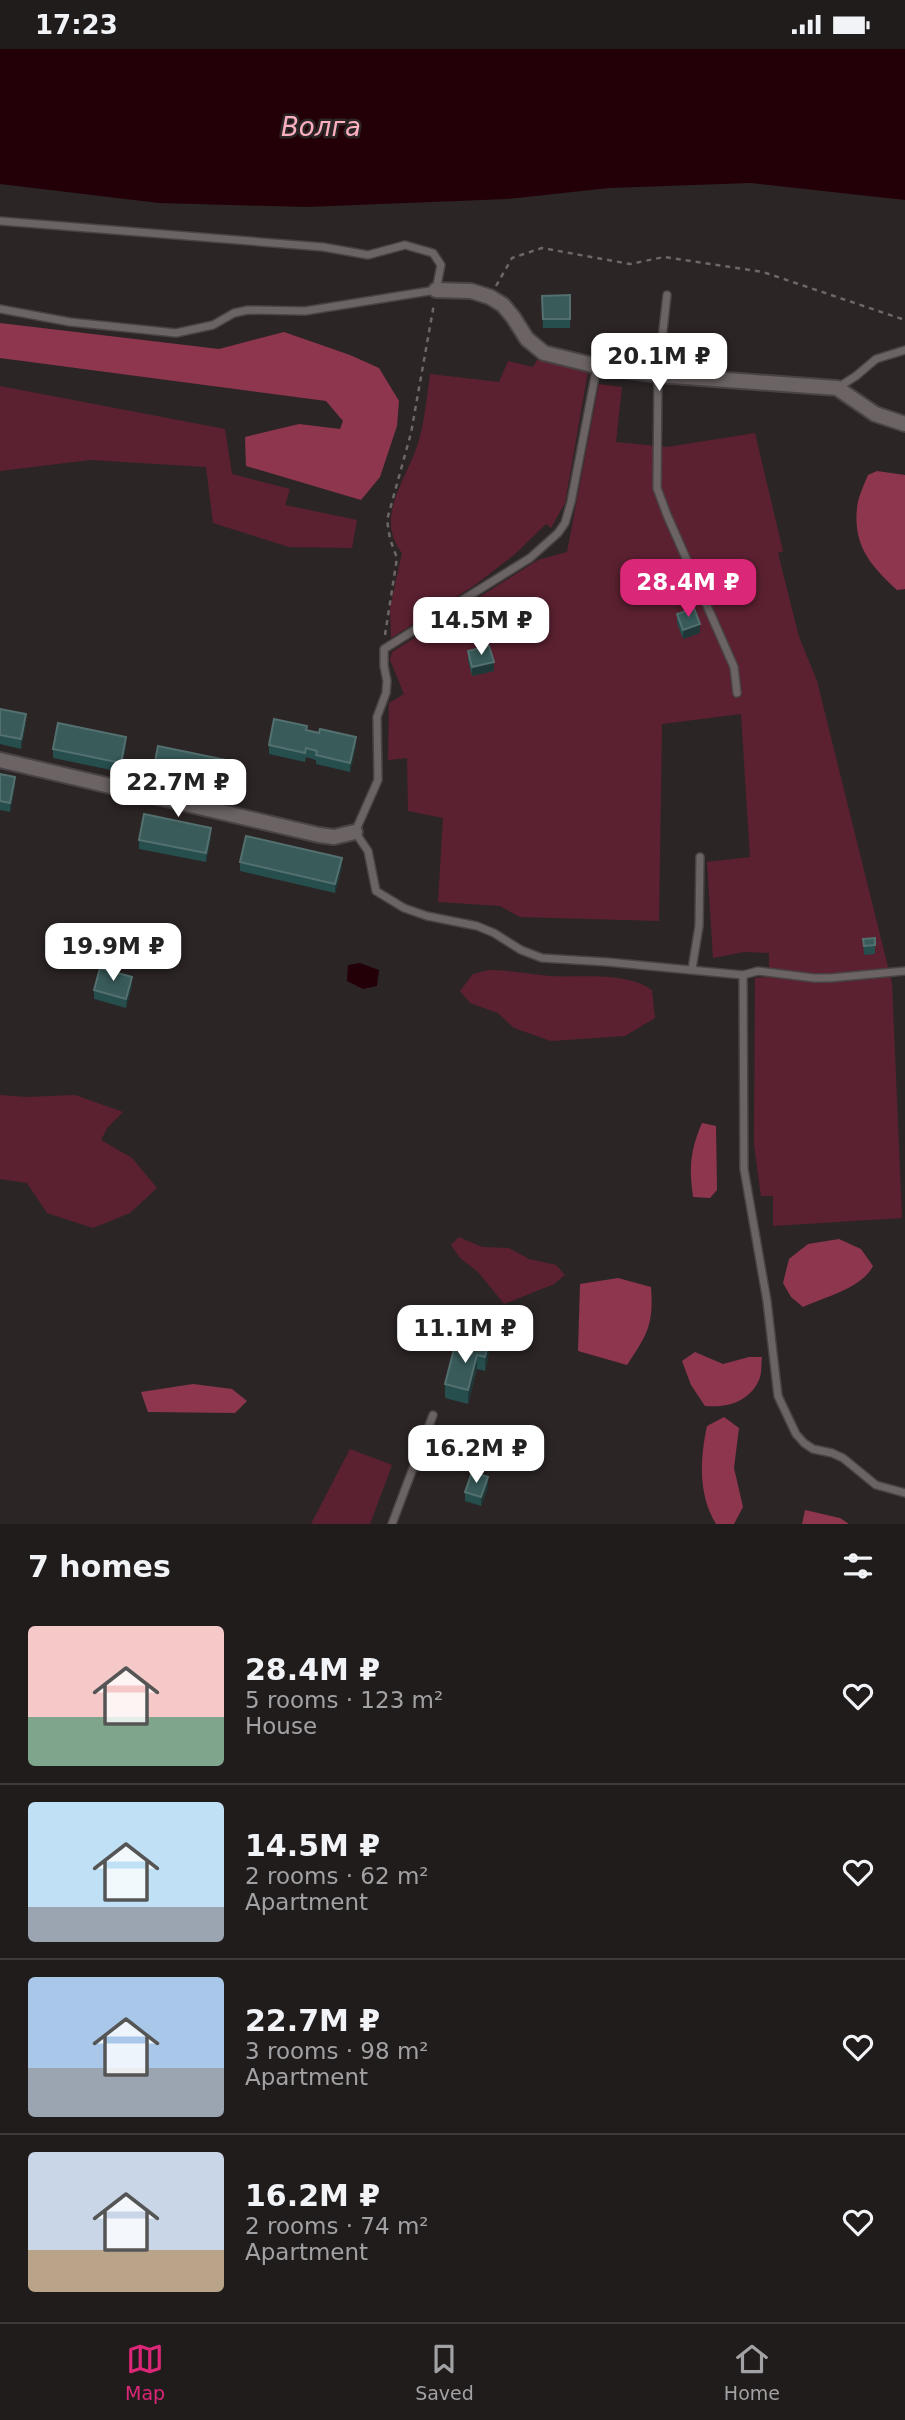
<!DOCTYPE html>
<meta charset="utf-8">
<style>
:root{--surface:#211c1c;--page:#292525;--text:#f1f3f6;--muted:#a2a1a3;--line:#3e3a3b;--accent:#db2777}
body{margin:0;font-family:"DejaVu Sans",sans-serif;background:var(--page);color:var(--text);height:100vh;display:flex;flex-direction:column;font-size:26px;white-space:nowrap}
*{box-sizing:border-box;margin:0}
p{font-size:23px;color:var(--muted)}
.icon{flex:none;width:38px;height:38px;fill:none;stroke:currentColor;stroke-width:2;stroke-linecap:round;stroke-linejoin:round}
.map{position:relative;height:1475px;overflow:hidden}
.panel{display:flex;flex-direction:column;background:var(--surface);flex:1}
.panel>*{flex:none}
.price{position:absolute;translate:-50% -60px;padding:0 16px;border-radius:14px;background:#fff;color:#222;font-size:23px;line-height:46px;filter:drop-shadow(0 2px 4px #0008)}
.price::after{content:'';position:absolute;left:50%;top:42px;width:21px;height:16px;margin-left:-10px;background:inherit;clip-path:polygon(0 0,100% 0,50% 100%)}
.price.on{background:var(--accent);color:#fff}
ul{padding:0;list-style:none}
li{display:flex;align-items:center;gap:21px;height:175px;padding:0 28px}
li+li{border-top:2px solid var(--line)}
li span{display:grid;place-items:center;flex:none;width:196px;height:140px;border-radius:7px;color:#555}
li>.icon{margin-inline-start:auto}
span .icon{width:84px;height:84px;fill:#fffc;stroke-width:1}
li b{font-size:30px}
h2{display:flex;justify-content:space-between;align-items:center;height:84px;padding:0 28px;font-size:30px}
.status{display:flex;justify-content:space-between;align-items:center;height:49px;padding:0 35px;background:var(--surface);direction:ltr}
.status svg{height:19px;fill:currentColor}
.dock{display:flex;justify-content:space-around;align-items:center;height:98px;border-top:2px solid var(--line);background:var(--surface);font-size:19px;color:var(--muted)}
.dock a{display:grid;justify-items:center;gap:4px}
.dock .on{color:var(--accent)}
.map>svg:first-child{display:block}
</style>
<div class="status"><b>17:23</b><svg viewBox="0 0 49 12"><path d="M0 12V9h3v3zM5 12V6h3v6zM10 12V3h3v9zM15 12V0h3v12zM26 1h20v11H26zM47 4h2v5h-2z"/></svg></div>
<div class="map">
<svg width="905" height="1475" viewBox="0 0 905 1475">
<rect width="100%" height="100%" fill="#2c2526"/>
<g fill="#5c2131">
<path d="M 537,311 L 588,322 L 565,454 L 551,479 L 546,475 L 514,506 L 475,536 L 391,589 L 390,559 L 402,504 C 373,467 409,428 419,391 C 425,370 427,347 430,325 L 499,333 L 508,312 L 533,318 Z"/>
<polygon points="599,335 622,338 616,393 667,398 755,384 783,502 778,504 799,588 817,632 892,934 902,1169 773,1177 773,1147 761,1147 754,1096 755,929 769,928 769,904 744,903 713,909 707,813 750,808 741,665 662,675 659,872 520,868 500,857 438,853 443,769 408,762 407,709 388,711 389,654 404,645 390,611 392,603 538,511 567,503"/>
<polygon points="0,337 225,380 232,425 290,440 285,456 357,471 352,499 289,498 213,474 206,418 90,411 0,422"/>
<path d="M 489,921 C 509,921 529,925 549,927 C 583,929 623,922 652,941 L 655,969 L 625,987 L 551,992 L 514,979 L 498,964 L 470,954 L 460,942 L 473,925 Z"/>
<polygon points="0,1046 26,1048 75,1046 123,1063 107,1079 101,1091 132,1109 157,1139 130,1164 93,1179 47,1164 27,1134 0,1130"/>
<polygon points="459,1188 482,1198 509,1199 529,1210 556,1216 565,1226 554,1235 504,1255 478,1223 460,1209 451,1196"/>
<polygon points="350,1400 392,1416 370,1475 311,1475"/>
</g>
<g fill="#8e364e">
<polygon points="0,274 219,300 284,283 350,306 379,319 399,352 397,377 380,428 361,451 246,417 245,388 299,375 340,380 343,372 326,352 0,309"/>
<path d="M 877,422 L 905,426 L 905,540 L 897,541 C 871,517 853,497 857,459 C 858,448 864,436 868,426 Z"/>
<path d="M 702,1074 L 716,1077 L 717,1141 L 710,1149 L 693,1148 C 689,1118 690,1102 702,1074 Z"/>
<path d="M 839,1190 L 861,1200 L 873,1217 C 862,1239 825,1248 803,1258 L 791,1248 L 783,1234 L 789,1210 L 808,1195 Z"/>
<path d="M 618,1229 L 651,1238 C 654,1275 647,1286 627,1316 L 578,1302 L 580,1235 Z"/>
<path d="M 695,1303 L 723,1315 L 749,1308 L 762,1308 C 761,1315 762,1325 759,1331 C 749,1353 727,1359 705,1357 L 691,1336 L 682,1312 Z"/>
<polygon points="193,1335 232,1340 247,1352 235,1364 148,1363 141,1343"/>
<path d="M 724,1368 L 739,1379 L 734,1419 L 743,1458 L 734,1475 L 716,1475 C 698,1445 700,1410 707,1377 Z"/>
<polygon points="805,1461 840,1469 849,1475 802,1475"/>
</g>
<g fill="#230008">
<polygon points="0,0 905,0 905,151 751,134 609,139 507,150 306,158 159,154 0,135"/>
<polygon points="360,914 379,921 377,937 363,940 347,932 348,916"/>
</g>
<g fill="none" stroke-linecap="round" stroke-linejoin="round">
<g stroke="#494344" stroke-width="10">
<g id="service">
<polyline points="0,172 323,198 368,206 405,196 433,204 441,216 436,241 305,262 248,261 234,264 213,276 176,284 70,273 0,260"/>
<polyline points="667,246 658,326 657,439 667,466 734,618 737,644"/>
<polyline points="597,317 571,453 565,474 558,484 530,509 384,600 384,617 387,632 386,644 377,668 378,731 355,783 368,802 376,842 404,859 427,867 477,877 494,884 521,901 542,909 607,913 743,926 758,922 814,929 830,929 905,922"/>
<polyline points="837,339 856,327 876,310 905,301"/>
<polyline points="692,920 699,877 700,808"/>
<polyline points="743,926 744,1120 767,1252 778,1347 796,1385 804,1394 813,1400 832,1404 843,1409 876,1436 905,1444"/>
<polyline points="392,1475 433,1366"/>
</g>
</g>
<g stroke="#494344" stroke-width="18">
<g id="minor">
<polyline points="436,241 471,242 490,248 503,256 513,268 527,290 544,304 597,317 658,326 837,339 875,365 905,375"/>
<polyline points="0,711 319,786 334,788 355,783"/>
</g>
</g>
<g stroke="#6d6767" stroke-width="2.5" stroke-dasharray="5 5" stroke-linecap="butt">
<polyline points="496,237 512,209 542,199 630,215 664,208 763,223 905,271"/>
<polyline points="385,586 397,509 390,490 387,471 411,384 434,255"/>
</g>
<use href="#service" stroke="#6b6364" stroke-width="7"/>
<use href="#minor" stroke="#6b6364" stroke-width="14"/>
</g>
<g fill="#254e4c">
<polygon points="570,246 570,279 543,279 542,247"/>
<polygon points="677,565 700,584 683,590 677,574"/>
<polygon points="468,602 494,622 472,627 468,611"/>
<polygon points="0,660 26,674 21,700 0,695"/>
<polygon points="269,696 356,697 350,723 316,715 316,711 306,708 305,713 269,705"/>
<polygon points="126,697 121,723 53,709 53,700"/>
<polygon points="226,720 221,746 153,732 153,723"/>
<polygon points="0,725 15,737 10,763 0,761"/>
<polygon points="211,788 206,813 139,800 139,791"/>
<polygon points="240,813 342,818 335,844 240,822"/>
<polygon points="863,890 875,896 875,905 864,906"/>
<polygon points="132,937 126,959 94,950 94,941"/>
<polygon points="472,1305 489,1305 485,1322 477,1320 468,1355 445,1349 445,1335"/>
<polygon points="488,1438 481,1457 465,1452 465,1443"/>
</g>
<g fill="#1f3736">
<polygon points="700,575 700,584 683,590 683,581"/>
<polygon points="494,613 494,622 472,627 472,618"/>
<polygon points="26,665 26,674 21,700 21,690"/>
<polygon points="126,688 126,697 121,723 121,714"/>
<polygon points="356,688 356,697 350,723 350,714"/>
<polygon points="226,711 226,720 221,746 221,737"/>
<polygon points="15,728 15,737 10,763 10,754"/>
<polygon points="211,779 211,788 206,813 206,804"/>
<polygon points="342,809 342,818 335,844 335,835"/>
<polygon points="132,928 132,937 126,959 126,950"/>
<polygon points="489,1291 489,1305 485,1322 485,1308"/>
<polygon points="477,1306 477,1320 468,1355 468,1341"/>
<polygon points="488,1428 488,1438 481,1457 481,1448"/>
</g>
<g fill="#395c5b" stroke="#53706f" stroke-width="2">
<polygon points="570,246 570,270 543,270 542,247"/>
<polygon points="694,559 700,575 683,581 677,565"/>
<polygon points="489,597 494,613 472,618 468,602"/>
<polygon points="0,660 26,665 21,690 0,686"/>
<polygon points="274,670 307,677 306,681 319,684 320,680 356,688 350,714 316,706 317,702 306,699 305,704 269,696"/>
<polygon points="58,674 126,688 121,714 53,700"/>
<polygon points="158,697 226,711 221,737 153,723"/>
<polygon points="0,725 15,728 10,754 0,752"/>
<polygon points="144,765 211,779 206,804 139,791"/>
<polygon points="246,787 342,809 335,835 240,813"/>
<polygon points="875,889 875,896 864,897 863,890"/>
<polygon points="100,919 132,928 126,950 94,941"/>
<polygon points="477,1288 489,1291 485,1308 477,1306 468,1341 445,1335 454,1300 472,1305"/>
<polygon points="472,1423 488,1428 481,1448 465,1443"/>
</g>
<g text-anchor="middle" dominant-baseline="central" stroke-width="5" stroke-linejoin="round" paint-order="stroke">
<g font-size="26" font-style="italic" fill="#fcb0bf" stroke="#2c2526">
<text x="321" y="78">Волга</text>
</g>
</g>
</svg>
<b class="price" style="left:659px;top:344px">20.1M ₽</b>
<b class="price on" style="left:688px;top:570px">28.4M ₽</b>
<b class="price" style="left:481px;top:608px">14.5M ₽</b>
<b class="price" style="left:178px;top:770px">22.7M ₽</b>
<b class="price" style="left:113px;top:934px">19.9M ₽</b>
<b class="price" style="left:465px;top:1316px">11.1M ₽</b>
<b class="price" style="left:476px;top:1436px">16.2M ₽</b>
</div>
<section class="panel">
<h2>7 homes<svg class="icon" aria-label="filters" viewBox="0 0 24 24"><path d="M4 7h16M4 17h16"/><circle cx="9" cy="7" r="2"/><circle cx="15" cy="17" r="2"/></svg></h2>
<ul>
<li><span style="background:linear-gradient(#f6c9c9 65%,#7fa58c 0)"><svg class="icon" aria-label="home" viewBox="0 0 24 24"><path d="M3 11l9-7 9 7M6 9v11h12V9"/></svg></span><div><b>28.4M ₽</b><p>5 rooms · 123 m²</p><p>House</p></div><svg class="icon" aria-label="heart" viewBox="0 0 24 24"><path d="M12 20l-8-8c-3-5 5-10 8-4 3-6 11-1 8 4z"/></svg></li>
<li><span style="background:linear-gradient(#bfe0f5 75%,#9aa5b1 0)"><svg class="icon" aria-label="home" viewBox="0 0 24 24"><path d="M3 11l9-7 9 7M6 9v11h12V9"/></svg></span><div><b>14.5M ₽</b><p>2 rooms · 62 m²</p><p>Apartment</p></div><svg class="icon" aria-label="heart" viewBox="0 0 24 24"><path d="M12 20l-8-8c-3-5 5-10 8-4 3-6 11-1 8 4z"/></svg></li>
<li><span style="background:linear-gradient(#a9c7e8 65%,#9aa5b1 0)"><svg class="icon" aria-label="home" viewBox="0 0 24 24"><path d="M3 11l9-7 9 7M6 9v11h12V9"/></svg></span><div><b>22.7M ₽</b><p>3 rooms · 98 m²</p><p>Apartment</p></div><svg class="icon" aria-label="heart" viewBox="0 0 24 24"><path d="M12 20l-8-8c-3-5 5-10 8-4 3-6 11-1 8 4z"/></svg></li>
<li><span style="background:linear-gradient(#c9d6e8 70%,#b9a48a 0)"><svg class="icon" aria-label="home" viewBox="0 0 24 24"><path d="M3 11l9-7 9 7M6 9v11h12V9"/></svg></span><div><b>16.2M ₽</b><p>2 rooms · 74 m²</p><p>Apartment</p></div><svg class="icon" aria-label="heart" viewBox="0 0 24 24"><path d="M12 20l-8-8c-3-5 5-10 8-4 3-6 11-1 8 4z"/></svg></li>
</ul>
</section>
<nav class="dock">
<a class="on"><svg class="icon" aria-label="map" viewBox="0 0 24 24"><path d="M3 6l6-2 6 2 6-2v14l-6 2-6-2-6 2zM9 4v14M15 6v14"/></svg>Map</a>
<a><svg class="icon" aria-label="saved" viewBox="0 0 24 24"><path d="M7 4h10v16l-5-4-5 4z"/></svg>Saved</a>
<a><svg class="icon" aria-label="home" viewBox="0 0 24 24"><path d="M3 11l9-7 9 7M6 9v11h12V9"/></svg>Home</a>
</nav>
